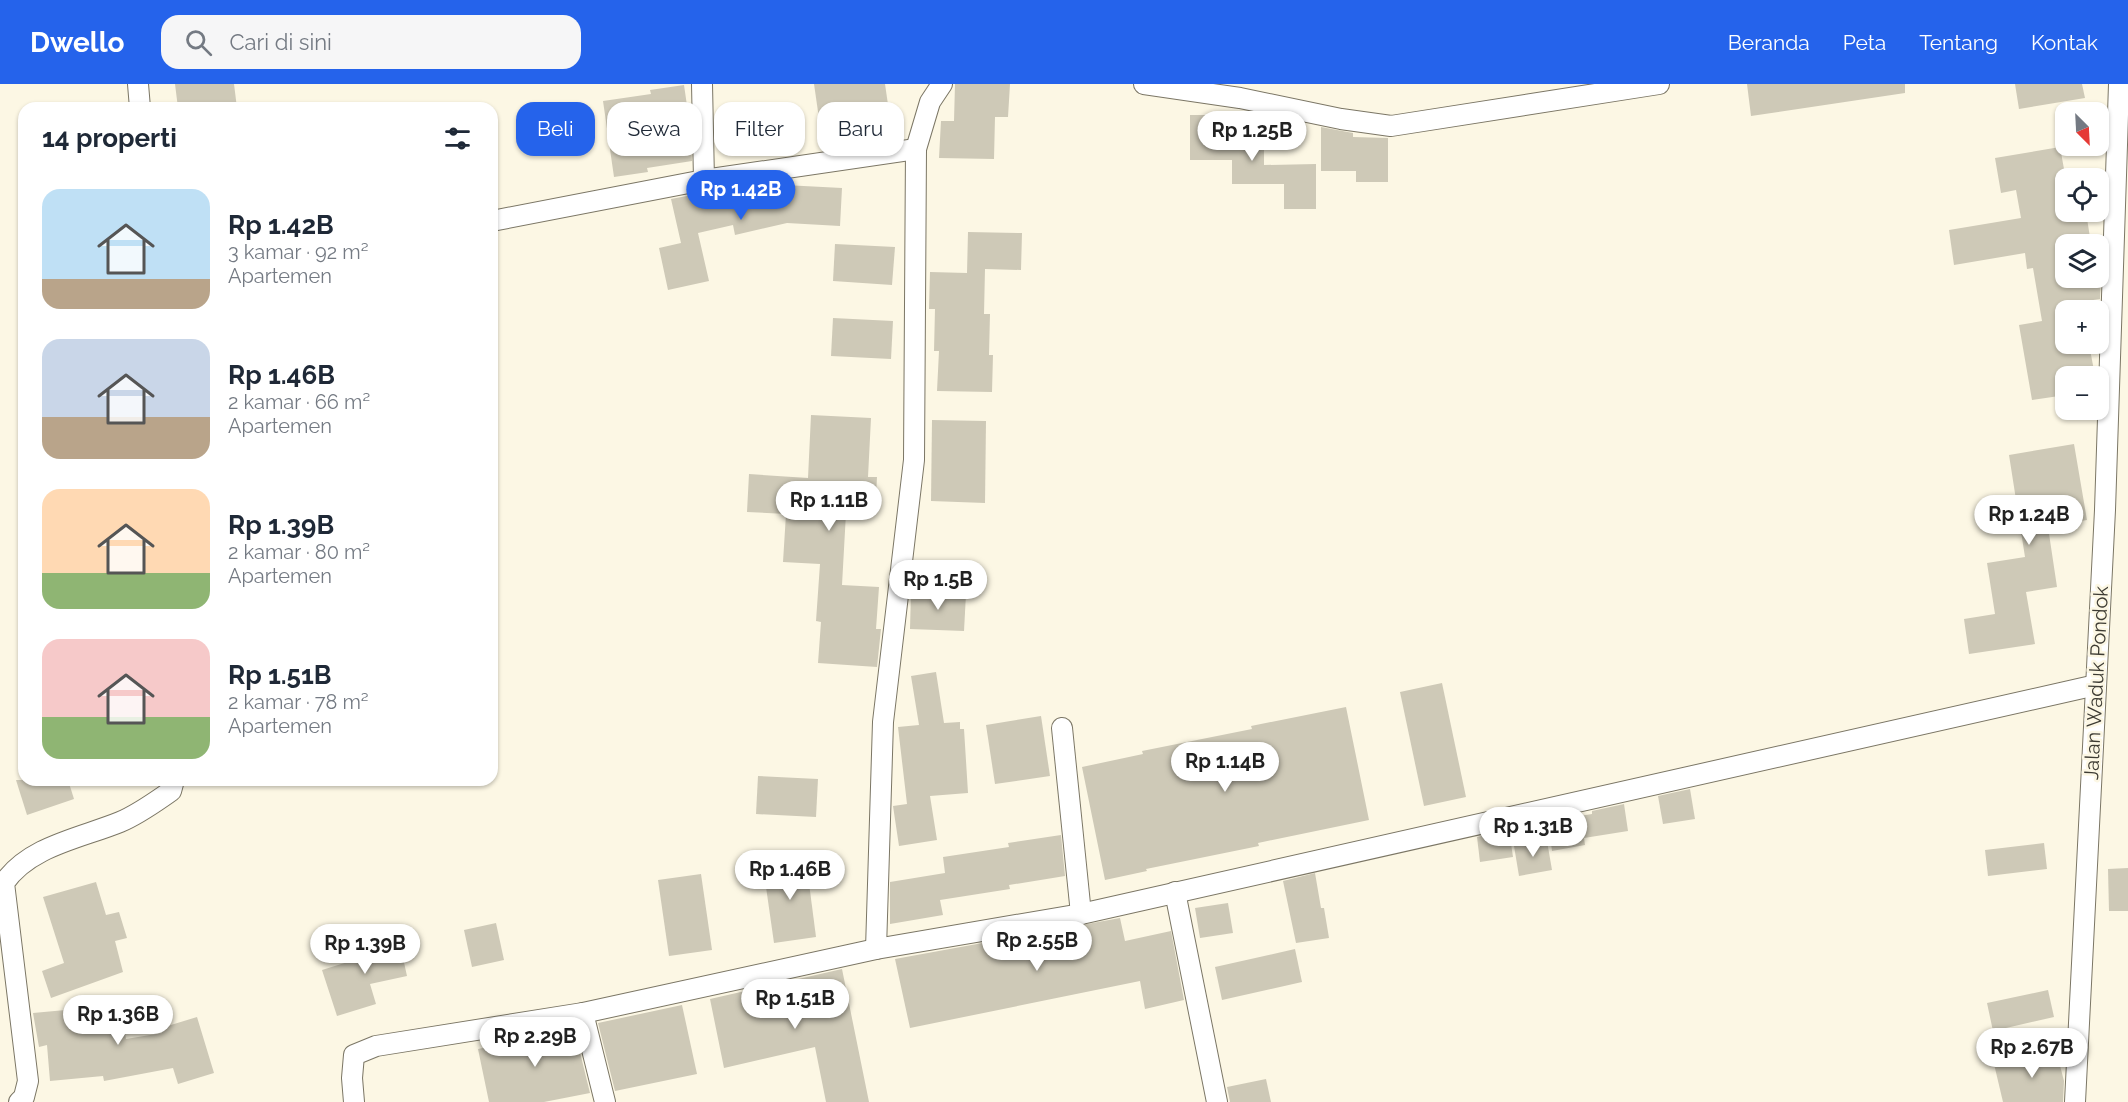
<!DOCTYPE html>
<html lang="id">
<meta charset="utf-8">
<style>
:root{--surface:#fff;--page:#f6f6f7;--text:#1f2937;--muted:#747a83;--accent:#2563eb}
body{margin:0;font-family:Raleway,sans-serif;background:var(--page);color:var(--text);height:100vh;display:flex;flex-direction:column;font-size:22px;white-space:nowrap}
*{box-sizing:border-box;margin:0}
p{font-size:20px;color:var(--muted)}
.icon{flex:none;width:33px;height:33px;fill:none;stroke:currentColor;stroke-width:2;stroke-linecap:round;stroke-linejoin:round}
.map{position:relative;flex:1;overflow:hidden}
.details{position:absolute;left:18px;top:18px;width:480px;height:684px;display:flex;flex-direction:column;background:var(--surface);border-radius:18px;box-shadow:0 2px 4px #0004}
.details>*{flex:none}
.guide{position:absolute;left:516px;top:18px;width:570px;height:54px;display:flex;gap:12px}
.needle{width:39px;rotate:156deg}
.buttons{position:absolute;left:2055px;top:18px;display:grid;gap:12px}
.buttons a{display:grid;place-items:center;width:54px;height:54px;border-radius:12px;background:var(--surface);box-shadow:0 2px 4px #0004;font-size:30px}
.price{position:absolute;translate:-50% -51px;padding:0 14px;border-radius:21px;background:#fff;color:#222;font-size:20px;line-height:39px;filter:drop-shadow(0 2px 3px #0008)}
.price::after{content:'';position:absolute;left:50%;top:36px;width:18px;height:14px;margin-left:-9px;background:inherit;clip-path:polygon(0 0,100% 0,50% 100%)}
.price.current{background:var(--accent);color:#fff}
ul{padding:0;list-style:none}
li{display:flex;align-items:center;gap:18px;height:150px;padding:0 24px}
li span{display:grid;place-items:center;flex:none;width:168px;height:120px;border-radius:18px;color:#555}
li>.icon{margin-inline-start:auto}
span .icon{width:72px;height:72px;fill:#fffc;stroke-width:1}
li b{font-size:26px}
h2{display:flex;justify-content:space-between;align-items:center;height:72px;padding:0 24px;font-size:26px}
.pill{padding:0 21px;border-radius:18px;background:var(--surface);box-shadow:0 2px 4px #0004;font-size:21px;line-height:54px}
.pill.current{background:var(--accent);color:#fff}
header{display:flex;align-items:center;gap:36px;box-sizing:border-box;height:84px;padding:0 30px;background:var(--accent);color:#fff}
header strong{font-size:28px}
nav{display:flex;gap:33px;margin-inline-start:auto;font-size:21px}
.search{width:420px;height:54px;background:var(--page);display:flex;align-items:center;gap:15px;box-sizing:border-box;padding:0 21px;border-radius:18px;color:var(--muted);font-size:22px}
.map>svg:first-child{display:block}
</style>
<header>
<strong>Dwello</strong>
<div class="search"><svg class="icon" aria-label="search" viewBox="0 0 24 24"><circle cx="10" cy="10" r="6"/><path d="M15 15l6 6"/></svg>Cari di sini</div>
<nav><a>Beranda</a><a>Peta</a><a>Tentang</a><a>Kontak</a></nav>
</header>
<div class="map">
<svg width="2128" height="1018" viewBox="0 0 2128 1018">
<rect width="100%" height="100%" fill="#fcf7e4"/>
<g fill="#cec9b7">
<polygon points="175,0 234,0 237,24 178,24"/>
<polygon points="814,0 885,0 893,55 823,62"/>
<polygon points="955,0 1010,0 1008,33 995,33 994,75 939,74 941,37 954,37"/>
<polygon points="1747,0 1905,0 1905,9 1751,32"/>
<polygon points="2015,0 2082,0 2085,14 2019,25"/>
<polygon points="684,1 691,49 692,77 647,84 648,88 614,93 603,17 651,10 650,6"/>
<polygon points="781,18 788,55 722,67 715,30"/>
<polygon points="1190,31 1223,31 1223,55 1264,55 1264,81 1316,80 1316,125 1284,125 1284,100 1232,100 1232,76 1190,76"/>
<polygon points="1321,43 1353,49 1353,53 1388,54 1388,98 1356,98 1356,87 1321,87"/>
<polygon points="2060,63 2066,96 2066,128 2086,128 2091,160 2066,160 2066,194 2101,194 2100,215 2066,220 2066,260 2089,260 2095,292 2066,292 2066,311 2032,316 2019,241 2042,237 2033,184 2027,185 2025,169 1954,181 1949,146 2021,134 2016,106 2001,109 1995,74"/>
<polygon points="765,100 842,104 840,142 787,139 735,151 733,141 698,149 709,197 668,206 659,164 681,159 671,115 713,107 714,112"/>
<polygon points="968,148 1022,149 1021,186 985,185 984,230 990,230 989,271 993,271 992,308 937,307 939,267 934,267 935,225 929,225 930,188 967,189"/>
<polygon points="835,160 895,163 892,201 833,197"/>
<polygon points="833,234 893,237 891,275 831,272"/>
<polygon points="811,331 871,334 868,393 877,393 875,431 846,429 842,501 879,503 876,545 881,545 877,583 818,579 821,538 816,537 820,480 783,478 786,430 747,428 749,390 808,394"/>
<polygon points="932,336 986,337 985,419 931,417"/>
<polygon points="2074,360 2087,436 2048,443 2057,503 2026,508 2035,560 1969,570 1964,535 1995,530 1987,479 2025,473 2009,371"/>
<polygon points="911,508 966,510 964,547 910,545"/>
<polygon points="936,588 944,639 960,638 960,645 964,645 968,709 930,712 937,756 899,762 893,722 907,720 898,643 919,641 911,592"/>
<polygon points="1442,599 1466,713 1424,722 1400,608"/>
<polygon points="1346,623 1369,736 1258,759 1259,762 1146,785 1147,787 1105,796 1082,683 1143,670 1142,667 1252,645 1251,642"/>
<polygon points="1041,632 1050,692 995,700 986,641"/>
<polygon points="758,692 818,695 816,733 756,730"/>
<polygon points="16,696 68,696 74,715 27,731"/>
<polygon points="1690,705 1695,735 1663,740 1658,712"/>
<polygon points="1624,720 1628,747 1584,754 1585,761 1552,767 1548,737 1592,730 1592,727"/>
<polygon points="1509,746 1513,773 1480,778 1477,753"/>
<polygon points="1061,751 1065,792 1009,801 1010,805 940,816 943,831 890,840 890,798 945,789 943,773 1009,763 1008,759"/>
<polygon points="1547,757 1552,786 1519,792 1514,762"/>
<polygon points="2044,759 2047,785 1988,792 1985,766"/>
<polygon points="806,776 816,853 774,859 763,782"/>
<polygon points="2128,784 2128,827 2109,827 2108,785"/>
<polygon points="1315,789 1321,824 1324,824 1329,854 1296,859 1283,797"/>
<polygon points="701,790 712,866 669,872 658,796"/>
<polygon points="96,798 106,831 119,828 127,854 115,857 123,888 51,914 42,887 64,879 43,813"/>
<polygon points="1228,819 1233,849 1200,854 1195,824"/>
<polygon points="1120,834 1125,857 1171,847 1184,916 1145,925 1140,897 910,944 895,875"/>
<polygon points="496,839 504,876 472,883 464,846"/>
<polygon points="398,851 407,892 370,900 376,920 337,932 322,886 370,871 367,857"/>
<polygon points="1295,865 1302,898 1222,916 1215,883"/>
<polygon points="842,885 869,1018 826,1018 815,963 724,984 710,915"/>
<polygon points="2048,906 2054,933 1993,947 1987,919"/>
<polygon points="120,921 126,955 162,949 161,944 197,933 214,989 178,1000 173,984 104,997 103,992 50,997 47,961 39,963 33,929"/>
<polygon points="682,921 697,990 615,1007 598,939"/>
<polygon points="570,943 574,944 590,1009 544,1018 489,1018 478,965 530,954 529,950"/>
<polygon points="2056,966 2064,997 2063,1018 2003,1018 1994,980"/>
<polygon points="1266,995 1271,1018 1230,1018 1227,1003"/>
</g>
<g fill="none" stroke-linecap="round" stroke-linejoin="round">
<g stroke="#7b7665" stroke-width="22">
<g id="minor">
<polyline points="138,0 140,24"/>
<polyline points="702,0 704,96"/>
<polyline points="942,0 930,18 916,65 914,376 883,638 876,865 1081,830 2096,601"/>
<polyline points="1144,0 1240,14 1341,35 1391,42 1659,0"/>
<polyline points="492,137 704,96 916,65"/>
<polyline points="1062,644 1081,830"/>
<polyline points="1175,808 1217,1018"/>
<polyline points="583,929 605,1018"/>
<path d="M 19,1018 L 24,1013 L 28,997 L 4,799 C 29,762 81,754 120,738 C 139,730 155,718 171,707 L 174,696"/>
<polyline points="354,1018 352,994 354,971 376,962 583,929 876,865"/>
<polyline points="2075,1018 2105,426 2119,0"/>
</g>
</g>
<use href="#minor" stroke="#fff" stroke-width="20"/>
</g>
<g text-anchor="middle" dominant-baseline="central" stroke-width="5" stroke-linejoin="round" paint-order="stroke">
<g font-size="20" fill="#3d3b33" stroke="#fcf7e4">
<text transform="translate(2096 599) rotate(-87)">Jalan Waduk Pondok</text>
</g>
</g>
</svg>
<div class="buttons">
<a><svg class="needle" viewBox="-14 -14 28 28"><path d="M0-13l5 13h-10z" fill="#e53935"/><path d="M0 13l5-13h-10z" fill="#747a83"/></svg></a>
<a><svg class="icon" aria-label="locate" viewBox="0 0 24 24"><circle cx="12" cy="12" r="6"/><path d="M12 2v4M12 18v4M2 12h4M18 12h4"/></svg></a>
<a><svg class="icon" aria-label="layers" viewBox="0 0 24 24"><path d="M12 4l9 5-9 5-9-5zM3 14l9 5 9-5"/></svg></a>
<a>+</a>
<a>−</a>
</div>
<b class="price" style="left:1252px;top:78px">Rp 1.25B</b>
<b class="price current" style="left:741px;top:137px">Rp 1.42B</b>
<b class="price" style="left:829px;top:448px">Rp 1.11B</b>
<b class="price" style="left:2029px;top:462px">Rp 1.24B</b>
<b class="price" style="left:938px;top:527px">Rp 1.5B</b>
<b class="price" style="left:1225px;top:709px">Rp 1.14B</b>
<b class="price" style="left:1533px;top:774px">Rp 1.31B</b>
<b class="price" style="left:790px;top:817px">Rp 1.46B</b>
<b class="price" style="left:1037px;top:888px">Rp 2.55B</b>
<b class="price" style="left:365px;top:891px">Rp 1.39B</b>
<b class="price" style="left:795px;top:946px">Rp 1.51B</b>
<b class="price" style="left:118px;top:962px">Rp 1.36B</b>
<b class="price" style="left:535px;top:984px">Rp 2.29B</b>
<b class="price" style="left:2032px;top:995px">Rp 2.67B</b>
<div class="guide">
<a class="pill current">Beli</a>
<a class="pill">Sewa</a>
<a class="pill">Filter</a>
<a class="pill">Baru</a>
</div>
<section class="details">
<h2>14 properti<svg class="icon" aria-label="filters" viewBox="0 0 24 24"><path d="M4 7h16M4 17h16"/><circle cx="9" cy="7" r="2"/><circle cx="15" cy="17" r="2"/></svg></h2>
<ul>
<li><span style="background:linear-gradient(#bfe0f5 75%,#b9a48a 0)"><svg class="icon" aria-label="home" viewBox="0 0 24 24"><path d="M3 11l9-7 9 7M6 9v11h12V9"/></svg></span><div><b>Rp 1.42B</b><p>3 kamar · 92 m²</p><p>Apartemen</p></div></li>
<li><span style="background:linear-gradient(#c9d6e8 65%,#b9a48a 0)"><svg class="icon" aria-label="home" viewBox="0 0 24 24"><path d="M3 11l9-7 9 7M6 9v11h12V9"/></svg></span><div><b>Rp 1.46B</b><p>2 kamar · 66 m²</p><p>Apartemen</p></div></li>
<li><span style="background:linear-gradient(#ffd9b3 70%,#8fb573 0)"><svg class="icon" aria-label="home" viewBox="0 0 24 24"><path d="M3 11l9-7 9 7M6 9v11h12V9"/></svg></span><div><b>Rp 1.39B</b><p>2 kamar · 80 m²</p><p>Apartemen</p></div></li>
<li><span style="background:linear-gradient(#f6c9c9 65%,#8fb573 0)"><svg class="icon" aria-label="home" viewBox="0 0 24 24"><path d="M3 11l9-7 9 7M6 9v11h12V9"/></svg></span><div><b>Rp 1.51B</b><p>2 kamar · 78 m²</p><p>Apartemen</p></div></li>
</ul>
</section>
</div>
